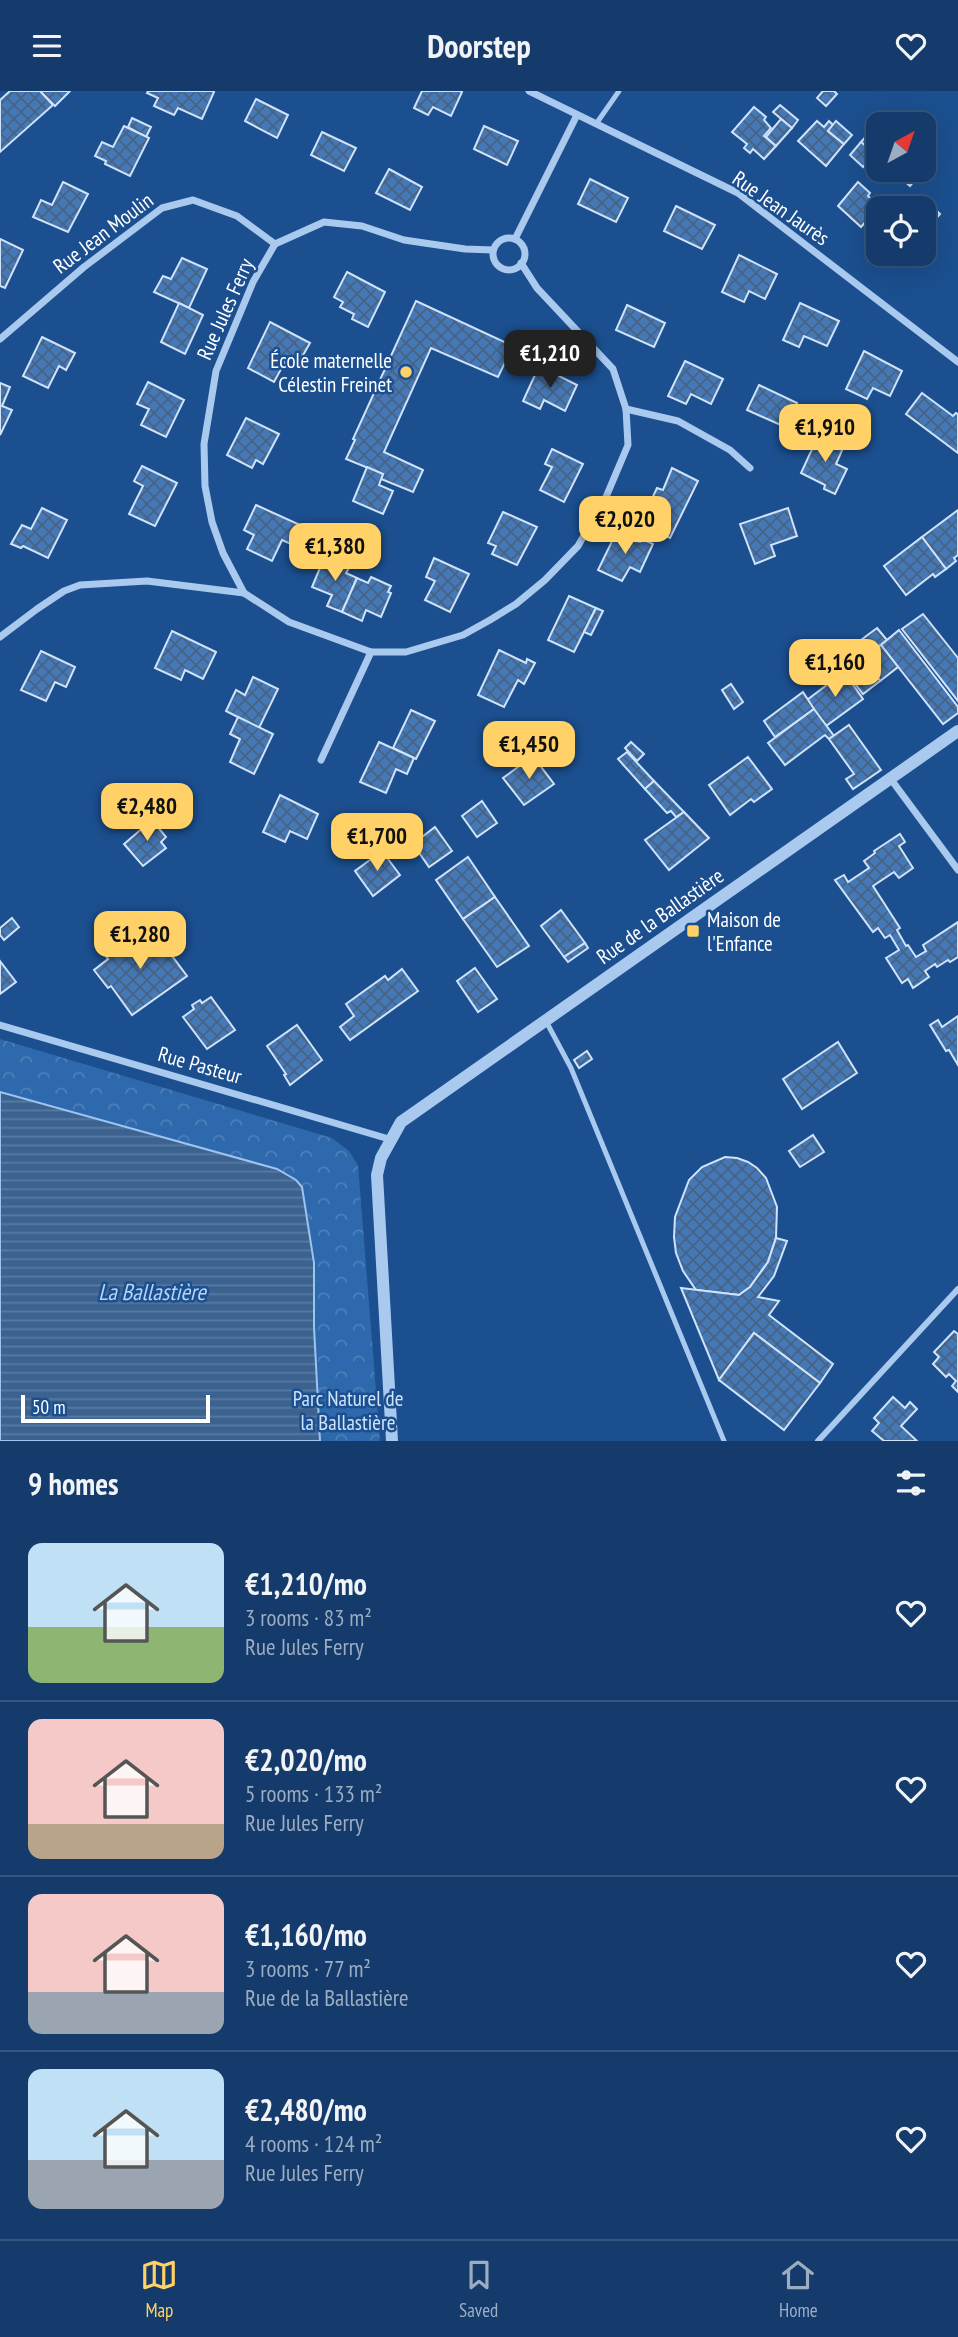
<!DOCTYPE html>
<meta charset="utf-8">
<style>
:root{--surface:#143b6b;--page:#214673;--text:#f1f3f6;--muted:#9dadc1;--line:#33557e;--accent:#ffd166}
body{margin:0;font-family:"PT Sans Narrow",sans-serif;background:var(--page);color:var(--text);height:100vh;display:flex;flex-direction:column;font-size:26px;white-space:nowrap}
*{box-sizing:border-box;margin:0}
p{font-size:23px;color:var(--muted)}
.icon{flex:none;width:38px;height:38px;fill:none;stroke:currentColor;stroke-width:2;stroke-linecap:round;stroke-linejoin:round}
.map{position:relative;height:1350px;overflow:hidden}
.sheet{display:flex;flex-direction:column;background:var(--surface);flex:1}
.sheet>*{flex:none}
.needle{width:46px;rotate:40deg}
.buttons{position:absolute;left:866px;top:21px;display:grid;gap:14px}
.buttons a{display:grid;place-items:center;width:70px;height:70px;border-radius:14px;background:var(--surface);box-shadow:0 7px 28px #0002,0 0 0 2px var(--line);font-size:35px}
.scale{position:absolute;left:21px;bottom:18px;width:189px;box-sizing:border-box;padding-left:7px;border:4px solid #fff;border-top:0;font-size:19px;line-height:24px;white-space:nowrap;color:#fff;-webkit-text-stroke:5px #1b4f8f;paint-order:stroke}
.price{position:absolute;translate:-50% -60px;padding:0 16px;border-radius:14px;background:var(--accent);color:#111;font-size:23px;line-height:46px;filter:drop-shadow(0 2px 4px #0008)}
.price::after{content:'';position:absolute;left:50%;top:42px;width:21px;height:16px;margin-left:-10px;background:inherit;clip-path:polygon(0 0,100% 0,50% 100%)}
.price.on{background:#222;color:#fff}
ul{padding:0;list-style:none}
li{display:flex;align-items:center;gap:21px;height:175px;padding:0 28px}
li+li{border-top:2px solid var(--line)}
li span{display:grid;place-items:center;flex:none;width:196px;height:140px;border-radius:14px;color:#555}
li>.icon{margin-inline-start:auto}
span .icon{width:84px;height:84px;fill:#fffc;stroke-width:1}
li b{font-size:30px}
h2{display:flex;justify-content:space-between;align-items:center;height:84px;padding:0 28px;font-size:30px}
header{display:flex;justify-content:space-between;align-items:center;height:91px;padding:0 28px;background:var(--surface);font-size:32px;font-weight:700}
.menu{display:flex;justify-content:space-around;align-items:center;height:98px;border-top:2px solid var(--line);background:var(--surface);font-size:19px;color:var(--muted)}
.menu a{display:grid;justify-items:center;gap:4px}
.menu .on{color:var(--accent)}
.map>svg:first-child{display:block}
</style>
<header><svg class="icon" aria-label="menu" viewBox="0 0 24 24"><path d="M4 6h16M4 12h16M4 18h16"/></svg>Doorstep<svg class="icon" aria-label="heart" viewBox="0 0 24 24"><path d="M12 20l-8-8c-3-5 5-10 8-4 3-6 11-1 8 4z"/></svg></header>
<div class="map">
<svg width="958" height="1350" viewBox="0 0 958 1350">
<defs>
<pattern id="forest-crowns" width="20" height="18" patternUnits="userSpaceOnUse" patternTransform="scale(1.75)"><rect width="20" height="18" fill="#2e69ad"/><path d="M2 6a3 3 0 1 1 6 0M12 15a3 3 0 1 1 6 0" fill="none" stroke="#4d80b9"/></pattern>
<pattern id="water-rules" width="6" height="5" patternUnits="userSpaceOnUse" patternTransform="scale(1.75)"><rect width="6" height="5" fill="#3c6290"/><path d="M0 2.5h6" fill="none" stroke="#597aa1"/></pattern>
<pattern id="building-cross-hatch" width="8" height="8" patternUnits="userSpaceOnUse" patternTransform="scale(1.75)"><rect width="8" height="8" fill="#4478b7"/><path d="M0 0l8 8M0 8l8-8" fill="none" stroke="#486282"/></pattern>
</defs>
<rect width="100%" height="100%" fill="#1b4f8f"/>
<polygon fill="url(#forest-crowns)" points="0,948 332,1047 349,1060 358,1074 380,1350 320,1350 314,1236 314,1172 308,1128 302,1096 288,1083 277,1078 0,1001"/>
<polygon fill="url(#water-rules)" stroke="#9cc4f0" stroke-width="2" points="0,1001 277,1078 296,1089 302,1096 314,1172 314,1236 320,1350 0,1350"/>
<g fill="url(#building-cross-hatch)" stroke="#cfe3fa" stroke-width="2">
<polygon points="10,0 40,0 53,14 0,61 0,9"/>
<polygon points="40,0 70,0 55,15"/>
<polygon points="148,0 212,0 214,1 202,28 178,17 174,24 154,15 158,7 147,2"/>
<polygon points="422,0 460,0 462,1 451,25 433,16 428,24 414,17"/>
<polygon points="823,0 834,0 837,3 826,15 817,7"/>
<polygon points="256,8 288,24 277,47 245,30"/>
<polygon points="780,14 798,29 792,37 773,21"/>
<polygon points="754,16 766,26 764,29 771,37 764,45 776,55 764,68 753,58 750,62 744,57 747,53 732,41"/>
<polygon points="132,27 151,36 146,46 128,36"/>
<polygon points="781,28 792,37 776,55 766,46"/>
<polygon points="817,30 824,36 829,30 833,34 828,40 844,53 826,75 798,50"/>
<polygon points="836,30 852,44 844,53 828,40"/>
<polygon points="879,31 882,33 878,33 878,57 874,62 861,51"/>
<polygon points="124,35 149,47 130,85 105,73 106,70 95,65 102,51 113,56"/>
<polygon points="484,35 518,50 507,74 474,58"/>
<polygon points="322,41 356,57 344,80 311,64"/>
<polygon points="861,51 874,62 863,76 850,64"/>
<polygon points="389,78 422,96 410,119 376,102"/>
<polygon points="898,79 913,79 919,84 910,95 895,82"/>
<polygon points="590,88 628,107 616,131 578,113"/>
<polygon points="63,91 88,103 68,141 33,126 41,109 52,114"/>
<polygon points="858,91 870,102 868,105 879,115 861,136 838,115"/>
<polygon points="929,112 940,123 924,141 924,117"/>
<polygon points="676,115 715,134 702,158 664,140"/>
<polygon points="0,148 23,159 5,197 0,195"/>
<polygon points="739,164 777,183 765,208 749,200 744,211 722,201"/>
<polygon points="182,167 207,178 189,217 154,201 163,185 171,188"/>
<polygon points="347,181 385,201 368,236 352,228 354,223 340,216 343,211 334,206"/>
<polygon points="416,210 513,255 498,286 431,257 384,361 423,379 413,401 381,388 383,383 346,368 355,349 353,348"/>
<polygon points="179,212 203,224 185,263 161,251"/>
<polygon points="800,212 839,230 827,255 804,245 799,256 783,249"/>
<polygon points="627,214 665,232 654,256 616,239"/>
<polygon points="270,231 310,252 298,273 287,267 274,291 248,277"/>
<polygon points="42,246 75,262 66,279 59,275 48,297 23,285"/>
<polygon points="864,260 902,280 890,305 873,297 867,308 846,298"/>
<polygon points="685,270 723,288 711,313 691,303 686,313 668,305"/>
<polygon points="539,275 577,294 565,320 544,309 540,318 523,310"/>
<polygon points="148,291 184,309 166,346 141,334 149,318 137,313"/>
<polygon points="0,292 10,296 2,315 12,319 0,344"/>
<polygon points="759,294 797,312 785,336 747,319"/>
<polygon points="922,302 953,325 956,322 958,323 958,362 906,323"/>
<polygon points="246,327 279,343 263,373 256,369 252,377 227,364"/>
<polygon points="819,343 844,355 836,373 847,378 835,403 824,398 825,394 801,382"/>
<polygon points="552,358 583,373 564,411 540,399 552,376 545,373"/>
<polygon points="142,375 177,392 155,435 129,423 143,395 134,390"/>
<polygon points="367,376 383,383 379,394 393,400 383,423 353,410"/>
<polygon points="672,377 698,390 670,447 649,437 658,418 649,414 657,397 663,399"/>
<polygon points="256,414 300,434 291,453 282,449 272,470 247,458 254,444 244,439"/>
<polygon points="42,417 67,429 48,467 23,455 21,457 11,453 22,434 31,438"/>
<polygon points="788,417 797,445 771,454 775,465 755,473 740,433"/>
<polygon points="958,419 958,464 954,467 956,470 946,478 922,446"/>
<polygon points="503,421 537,436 517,474 492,463 496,455 488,452"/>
<polygon points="617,440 640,451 642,448 653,453 640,481 630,476 622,490 598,479"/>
<polygon points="922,446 946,478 935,486 933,483 906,504 884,475"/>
<polygon points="326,467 349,477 346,482 357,487 342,521 327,515 332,504 312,496 322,472 324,472"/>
<polygon points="434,467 469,483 450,521 425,509 435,490 426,486"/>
<polygon points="371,486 391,495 388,501 391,502 381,526 366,519 362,530 342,521 357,487 368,492"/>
<polygon points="569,505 596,517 574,561 548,549"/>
<polygon points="596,517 603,520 591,544 584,541"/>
<polygon points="923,523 958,567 958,610 902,538"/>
<polygon points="877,537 887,549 870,562 861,549"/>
<polygon points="899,539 958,616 958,622 943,633 881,554"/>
<polygon points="172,540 216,561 203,588 185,579 181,589 155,577"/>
<polygon points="881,554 898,576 880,590 864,566"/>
<polygon points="499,559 526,572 527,568 535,572 524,593 518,589 504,616 478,604"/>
<polygon points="41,560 75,576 66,596 55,591 46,610 21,599"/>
<polygon points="864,566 880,590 863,603 845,580"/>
<polygon points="844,581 863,608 826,635 807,609"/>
<polygon points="253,586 278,598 259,637 226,620 236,599 245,604"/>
<polygon points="731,593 743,611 734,618 722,599"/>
<polygon points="803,601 814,618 775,646 764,630"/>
<polygon points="814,618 834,645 829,648 825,644 785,674 768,652"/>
<polygon points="411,619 435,630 416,668 393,657"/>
<polygon points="238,626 273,643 254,683 230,671 240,648 230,643"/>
<polygon points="849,634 881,679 853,698 846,688 854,683 829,648"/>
<polygon points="379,651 414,667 407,683 396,678 386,702 360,691"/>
<polygon points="631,651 644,663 637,670 625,657"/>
<polygon points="627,661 654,690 645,698 618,668"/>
<polygon points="533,665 554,693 524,714 503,687"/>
<polygon points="748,666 772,698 754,711 751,708 730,724 709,694"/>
<polygon points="654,690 684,721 676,726 671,720 667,722 645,698"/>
<polygon points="280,704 318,723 307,748 290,740 285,751 263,741"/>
<polygon points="482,710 497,732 477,746 462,725"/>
<polygon points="684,721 709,747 669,779 645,749"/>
<polygon points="152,729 166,746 161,751 166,757 143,775 124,753"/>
<polygon points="435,736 452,760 429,776 413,753"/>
<polygon points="900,743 905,751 899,755 913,777 899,787 894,781 873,795 900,837 897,839 906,855 908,854 916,866 926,860 923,854 958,831 958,866 950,871 948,869 937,876 935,873 925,880 929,886 913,897 908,888 902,892 886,867 899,859 890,844 885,847 878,837 873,841 835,789 844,784 848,791 869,777 864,770 875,762 874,760"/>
<polygon points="382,760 400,784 373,805 355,780"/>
<polygon points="468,766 495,806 463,828 436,789"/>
<polygon points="495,806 529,855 497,876 463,828"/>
<polygon points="561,819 585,852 564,866 541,835"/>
<polygon points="12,827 19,836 4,849 0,844 0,837"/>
<polygon points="152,838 187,885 132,924 111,895 108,897 94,879 108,868 103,861 118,850 124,858"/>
<polygon points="585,852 588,857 568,871 564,866"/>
<polygon points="0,870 16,891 0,903"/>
<polygon points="475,877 497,908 478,921 457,890"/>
<polygon points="402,878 418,900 350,949 340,936 354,925 346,913 385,885 388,889"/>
<polygon points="211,906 235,939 207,958 183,926 194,918 192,914 200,909 202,912"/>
<polygon points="958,925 958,974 949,959 946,960 930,934 938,929 942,936"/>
<polygon points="297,934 322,969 290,994 284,984 286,983 267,955"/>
<polygon points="838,951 857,982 802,1018 783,988"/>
<polygon points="587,960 592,968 579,977 574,969"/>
<polygon points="813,1044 824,1061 800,1076 789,1060"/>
<polygon points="725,1066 737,1067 748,1071 757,1077 766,1087 777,1116 776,1147 768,1171 750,1196 739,1204 696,1199 683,1180 676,1162 674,1146 675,1126 689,1089 702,1076"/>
<polygon points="776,1147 787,1150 774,1185 758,1206 779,1210 769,1224 833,1273 820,1292 754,1242 719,1289 681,1197 739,1204 750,1196 768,1171"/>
<polygon points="954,1240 958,1243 958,1301 952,1295 956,1290 949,1283 946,1286 933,1273 939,1266 934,1261"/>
<polygon points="754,1242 820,1292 784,1339 719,1289"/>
<polygon points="893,1306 905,1317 910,1311 917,1318 901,1335 917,1350 884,1350 872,1340 879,1332 874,1327"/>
</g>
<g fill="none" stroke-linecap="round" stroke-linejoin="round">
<g stroke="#a9c9ee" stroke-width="5">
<polyline points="596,33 619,0"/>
<polyline points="547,932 571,977 724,1350"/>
</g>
<polyline stroke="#a9c9ee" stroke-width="6" points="818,1350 958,1198"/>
<g stroke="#a9c9ee" stroke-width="7">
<polyline points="529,0 738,102 958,271"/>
<circle cx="509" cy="163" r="16"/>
<polyline points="515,148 577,24"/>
<polyline points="493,159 465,158 404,149 362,135 324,131 275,153 253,191 216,280 204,353 205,395 212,431 223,462 244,502 289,531 371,561 406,561 463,544 490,529 516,513 545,489 578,455 606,406 628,354 626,318 613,278 537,197 521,172"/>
<polyline points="0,248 84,176 162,117 193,109 237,125 275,153"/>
<polyline points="626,318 678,330 730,359 750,377"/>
<polyline points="0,546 37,518 64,500 80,494 147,490 244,502"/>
<polyline points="321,669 371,561"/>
<polyline points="890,687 958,779"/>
<polyline points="0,934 389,1048"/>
</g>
<polyline stroke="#a9c9ee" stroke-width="12" points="392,1350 377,1084 381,1067 401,1031 958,640"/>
</g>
<g fill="#ffd166" stroke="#1b4f8f" stroke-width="2.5">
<circle cx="406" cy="281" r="7"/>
<rect x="686" y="833" width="14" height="14" rx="3.5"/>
</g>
<g text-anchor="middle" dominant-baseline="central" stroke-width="5" stroke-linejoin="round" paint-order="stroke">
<g font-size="21" fill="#fff" stroke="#1b4f8f">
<text transform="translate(781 117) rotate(35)">Rue Jean Jaurès</text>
<text transform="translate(103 142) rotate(-37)">Rue Jean Moulin</text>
<text transform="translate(225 218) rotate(-66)">Rue Jules Ferry</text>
<text transform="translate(660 825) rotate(-35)">Rue de la Ballastière</text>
<text transform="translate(200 974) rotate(16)">Rue Pasteur</text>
</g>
<g font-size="21" fill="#fff" stroke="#1b4f8f" text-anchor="end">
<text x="392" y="269">École maternelle<tspan x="392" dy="24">Célestin Freinet</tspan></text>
<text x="707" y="828" text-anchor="start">Maison de<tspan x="707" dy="24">l'Enfance</tspan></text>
</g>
<g font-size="21" fill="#cfe3fa" stroke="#1b4f8f">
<text x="348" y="1307">Parc Naturel de<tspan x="348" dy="24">la Ballastière</tspan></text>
</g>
<g font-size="23" font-style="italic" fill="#b5d3f5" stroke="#1b4f8f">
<text x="152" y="1200">La Ballastière</text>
</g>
</g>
</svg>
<div class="buttons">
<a><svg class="needle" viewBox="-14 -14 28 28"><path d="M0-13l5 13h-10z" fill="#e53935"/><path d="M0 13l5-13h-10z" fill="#9dadc1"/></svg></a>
<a><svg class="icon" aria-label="locate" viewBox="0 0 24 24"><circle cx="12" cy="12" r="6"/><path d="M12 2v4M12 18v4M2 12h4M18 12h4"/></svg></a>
</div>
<div class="scale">50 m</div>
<b class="price on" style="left:550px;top:299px">€1,210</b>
<b class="price" style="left:825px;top:373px">€1,910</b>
<b class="price" style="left:625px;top:465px">€2,020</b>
<b class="price" style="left:335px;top:492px">€1,380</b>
<b class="price" style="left:835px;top:608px">€1,160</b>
<b class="price" style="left:529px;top:690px">€1,450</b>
<b class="price" style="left:147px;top:752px">€2,480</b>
<b class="price" style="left:377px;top:782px">€1,700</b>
<b class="price" style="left:140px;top:880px">€1,280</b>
</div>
<section class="sheet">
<h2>9 homes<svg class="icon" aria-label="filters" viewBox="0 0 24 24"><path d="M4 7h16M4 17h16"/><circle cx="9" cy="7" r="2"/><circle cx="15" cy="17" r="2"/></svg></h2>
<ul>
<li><span style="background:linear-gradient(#bfe0f5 60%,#8fb573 0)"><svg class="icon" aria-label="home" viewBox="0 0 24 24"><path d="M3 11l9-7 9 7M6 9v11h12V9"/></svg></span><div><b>€1,210/mo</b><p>3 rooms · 83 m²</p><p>Rue Jules Ferry</p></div><svg class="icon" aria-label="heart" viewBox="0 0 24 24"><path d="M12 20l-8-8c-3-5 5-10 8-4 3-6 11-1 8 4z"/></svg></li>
<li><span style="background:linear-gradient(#f6c9c9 75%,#b9a48a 0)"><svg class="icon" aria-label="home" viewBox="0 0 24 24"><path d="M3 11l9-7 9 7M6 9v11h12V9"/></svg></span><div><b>€2,020/mo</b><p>5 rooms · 133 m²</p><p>Rue Jules Ferry</p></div><svg class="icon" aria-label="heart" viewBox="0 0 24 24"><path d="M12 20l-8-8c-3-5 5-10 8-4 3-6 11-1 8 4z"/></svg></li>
<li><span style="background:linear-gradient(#f6c9c9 70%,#9aa5b1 0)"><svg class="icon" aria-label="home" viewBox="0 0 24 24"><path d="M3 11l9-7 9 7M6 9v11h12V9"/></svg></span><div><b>€1,160/mo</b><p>3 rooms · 77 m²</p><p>Rue de la Ballastière</p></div><svg class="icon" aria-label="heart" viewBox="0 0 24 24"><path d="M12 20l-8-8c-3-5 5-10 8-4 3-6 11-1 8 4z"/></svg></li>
<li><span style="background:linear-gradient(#bfe0f5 65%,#9aa5b1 0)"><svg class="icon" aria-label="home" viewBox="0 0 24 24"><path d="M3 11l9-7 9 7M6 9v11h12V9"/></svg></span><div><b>€2,480/mo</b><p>4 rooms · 124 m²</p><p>Rue Jules Ferry</p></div><svg class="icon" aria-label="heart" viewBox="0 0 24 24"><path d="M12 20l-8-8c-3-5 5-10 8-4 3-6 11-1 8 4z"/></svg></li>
</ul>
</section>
<nav class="menu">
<a class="on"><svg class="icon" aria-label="map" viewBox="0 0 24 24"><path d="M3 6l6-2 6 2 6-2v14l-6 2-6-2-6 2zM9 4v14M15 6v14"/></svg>Map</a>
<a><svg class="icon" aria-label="saved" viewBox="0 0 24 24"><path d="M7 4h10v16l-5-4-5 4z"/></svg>Saved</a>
<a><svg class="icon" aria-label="home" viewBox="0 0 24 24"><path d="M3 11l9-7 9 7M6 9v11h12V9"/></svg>Home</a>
</nav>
